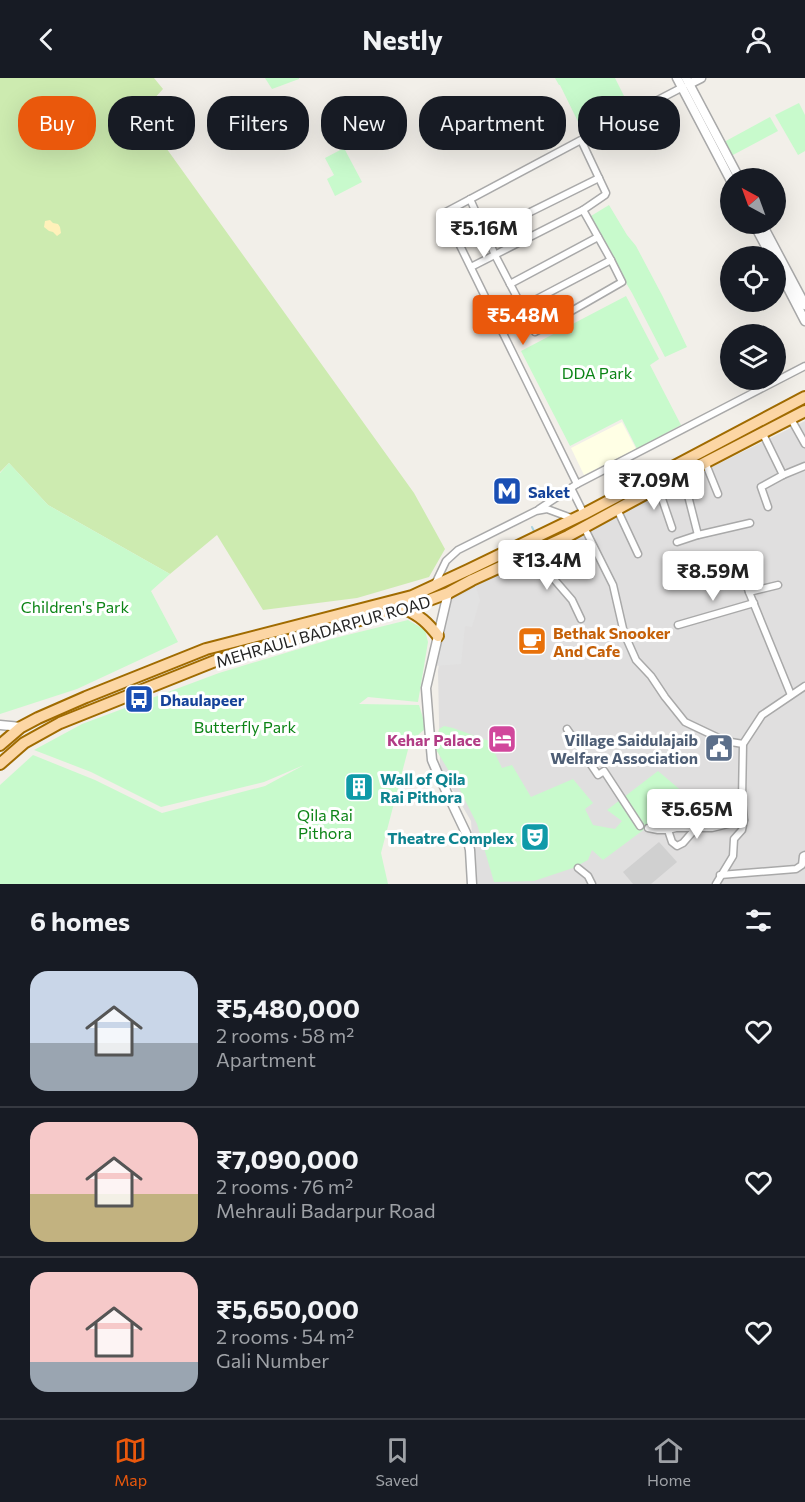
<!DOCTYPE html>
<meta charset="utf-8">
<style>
:root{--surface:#171b24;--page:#242831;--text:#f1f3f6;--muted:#9ea1a6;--line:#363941;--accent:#ea580c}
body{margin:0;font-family:Commissioner,sans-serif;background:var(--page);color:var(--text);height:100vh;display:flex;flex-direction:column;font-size:22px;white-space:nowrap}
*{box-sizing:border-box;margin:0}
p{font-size:20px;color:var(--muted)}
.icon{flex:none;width:33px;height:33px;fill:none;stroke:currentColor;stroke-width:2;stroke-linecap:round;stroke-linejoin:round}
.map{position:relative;height:806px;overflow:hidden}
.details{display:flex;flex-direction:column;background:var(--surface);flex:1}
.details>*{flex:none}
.guide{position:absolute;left:18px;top:18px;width:770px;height:54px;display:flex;gap:12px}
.needle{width:39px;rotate:319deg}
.controls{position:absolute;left:720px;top:90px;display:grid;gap:12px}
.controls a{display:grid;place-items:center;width:66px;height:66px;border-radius:50%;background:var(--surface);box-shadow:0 6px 24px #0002;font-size:30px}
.price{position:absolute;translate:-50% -51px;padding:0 14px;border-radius:6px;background:#fff;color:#222;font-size:20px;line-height:39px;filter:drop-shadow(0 2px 3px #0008)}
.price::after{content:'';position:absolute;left:50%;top:36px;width:18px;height:14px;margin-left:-9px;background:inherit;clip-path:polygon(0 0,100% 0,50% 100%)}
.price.active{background:var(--accent);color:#fff}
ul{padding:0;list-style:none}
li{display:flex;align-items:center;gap:18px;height:150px;padding:0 30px}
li+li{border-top:2px solid var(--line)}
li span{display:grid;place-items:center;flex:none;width:168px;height:120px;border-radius:18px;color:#555}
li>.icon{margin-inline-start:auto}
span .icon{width:72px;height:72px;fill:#fffc;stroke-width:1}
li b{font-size:26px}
h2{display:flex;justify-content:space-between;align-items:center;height:72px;padding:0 30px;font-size:26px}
.pill{padding:0 21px;border-radius:24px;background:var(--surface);box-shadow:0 6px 24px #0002;font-size:21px;line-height:54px}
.pill.active{background:var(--accent);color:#fff}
header{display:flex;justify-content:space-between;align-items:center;height:78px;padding:0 30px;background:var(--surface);font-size:27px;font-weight:700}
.dock{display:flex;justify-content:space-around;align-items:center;height:84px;border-top:2px solid var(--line);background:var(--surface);font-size:16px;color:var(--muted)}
.dock a{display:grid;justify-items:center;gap:3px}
.dock .active{color:var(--accent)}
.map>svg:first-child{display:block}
</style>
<header><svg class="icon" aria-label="back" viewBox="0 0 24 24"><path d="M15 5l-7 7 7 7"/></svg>Nestly<svg class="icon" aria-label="person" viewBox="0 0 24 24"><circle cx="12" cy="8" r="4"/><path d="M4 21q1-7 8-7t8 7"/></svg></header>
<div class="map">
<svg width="805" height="806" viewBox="0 0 805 806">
<rect width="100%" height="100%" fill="#f2efe9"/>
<polygon fill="#e0dfdf" points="805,343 805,806 475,806 471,743 440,690 438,593 450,518"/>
<polygon fill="#ffffe5" points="622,344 636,371 584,397 571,370"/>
<polygon fill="#d0d0d0" points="659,764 677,784 651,806 633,806 623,794"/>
<polygon fill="#cdebb0" points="0,0 154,0 163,11 141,35 414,415 445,471 429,499 357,520 263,532 217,457 170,496 48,427 9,385 0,394"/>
<polygon fill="#fff1ba" points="50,142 53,145 58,146 60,149 61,155 57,158 53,154 49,153 44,149 45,143"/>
<g fill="#c8facc">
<polygon points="265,0 299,0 299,1 272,11"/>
<polygon points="555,0 615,0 630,30 583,54 560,7 559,7"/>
<polygon points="799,25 805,37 805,73 798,77 775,37"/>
<polygon points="770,39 778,53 731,78 724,64"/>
<polygon points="344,70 362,104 335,118 327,101 334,97 325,80"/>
<polygon points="609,127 627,157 636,168 663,219 687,269 665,279 632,215 606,171 591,138"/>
<polygon points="626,218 659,281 650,287 681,347 637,371 622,341 570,368 521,273"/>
<polygon points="9,385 48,427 170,496 151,513 178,564 77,611 0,636 0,395"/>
<polygon points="408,542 425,552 428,564 418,624 368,619 359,626 419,627 426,650 410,664 381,775 388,806 0,806 0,707 33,677 95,702 162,735 265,708 304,687 264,704 161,729 91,694 34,672 82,646 219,595 335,560"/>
<polygon points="444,648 453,650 489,663 502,690 512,687 531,719 573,701 593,725 585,731 593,747 615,751 622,743 607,732 658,693 684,715 646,750 603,782 592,772 588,782 573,790 534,803 494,804 477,746 458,708 435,670 439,651"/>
</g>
<polygon fill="#e2e2e2" points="476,509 480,522 472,549 465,548 461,586 434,588 449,529 455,521"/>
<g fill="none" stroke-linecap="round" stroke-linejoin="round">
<polyline stroke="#aad3df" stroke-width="2" points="532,449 535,455"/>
<g stroke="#a9a9a9" stroke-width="9">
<g id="minor">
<polyline points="596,54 683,9"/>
<polyline points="470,121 495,177 535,254 622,204 611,182"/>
<polyline points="486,156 599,100"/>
<polyline points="471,189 583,132 605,117 606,115 581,62 446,134 446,139 577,406"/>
<polyline points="510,206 598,159"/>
<polyline points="497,242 611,182 583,132"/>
<polyline points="791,341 805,366"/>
<polyline points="763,356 783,397 761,409 768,429"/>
<polyline points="705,384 718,416"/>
<polyline points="682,394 698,457"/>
<polyline points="783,397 805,388"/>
<polyline points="658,409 672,450"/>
<polyline points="571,410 584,436"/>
<polyline points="539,431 577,406 805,288"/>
<polyline points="617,431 638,476"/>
<polyline points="584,449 613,507 624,555 636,582 651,598 665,619 685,644 725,663 743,666"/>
<polyline points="677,464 698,457 750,445"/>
<polyline points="534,474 540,485 572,522 581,541"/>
<polyline points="713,495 739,488 741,490 749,514 791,617"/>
<polyline points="435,506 446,483 458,472 536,433 547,431 574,441"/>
<polyline points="749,514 778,507"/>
<polyline points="678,547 754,525"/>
<polyline points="567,651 598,697 604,693 640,748"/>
<polyline points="648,750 658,752 668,752 676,750 712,750 744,742"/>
<polyline points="668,752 672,764 677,768 683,765 696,750"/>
<polyline points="578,790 588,798 592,806"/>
<polyline points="720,797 796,791 802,787 803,778 805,777"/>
<polyline points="716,806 733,778 734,761 742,752 744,742 742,722 743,666 762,637 805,608"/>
</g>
</g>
<g stroke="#a9a9a9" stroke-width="11">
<g id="tertiary">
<polyline points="677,0 730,101"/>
<polyline points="686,0 739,100"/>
<polyline points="689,6 701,0"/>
<polyline points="754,146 771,178"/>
<polyline points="762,146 805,227"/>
<polyline points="776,187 805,243"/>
<polyline points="448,515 426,610 429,648 432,682 438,696 466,755 470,772 472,806"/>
<polyline points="0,647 21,649"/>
</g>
</g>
<g stroke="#a06b00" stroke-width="14">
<g id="primary">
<path d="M 405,531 C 420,538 427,544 438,558"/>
<polyline points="0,667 21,649 38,640 86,619 206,571 412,518 468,492 584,436 805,319"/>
<polyline points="0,686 24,665 60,645 215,583 356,543 405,531 448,515 472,502 568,458 658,409 805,333"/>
</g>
</g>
<use href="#minor" stroke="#fff" stroke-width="6"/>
<use href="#tertiary" stroke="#fff" stroke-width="8"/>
<use href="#primary" stroke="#fcd6a4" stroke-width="10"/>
</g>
<defs>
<g id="metro-square" transform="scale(1.5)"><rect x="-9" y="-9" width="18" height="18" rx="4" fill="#1a4fb4" stroke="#fff"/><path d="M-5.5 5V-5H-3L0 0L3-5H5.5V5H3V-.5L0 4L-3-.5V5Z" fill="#fff"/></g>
<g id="cafe-square" transform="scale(1.5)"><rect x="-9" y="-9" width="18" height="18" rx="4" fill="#e8710a" stroke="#fff"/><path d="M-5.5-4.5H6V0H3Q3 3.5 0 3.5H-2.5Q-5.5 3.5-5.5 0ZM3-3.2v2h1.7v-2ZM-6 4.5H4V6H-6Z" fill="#fff"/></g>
<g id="bus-square" transform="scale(1.5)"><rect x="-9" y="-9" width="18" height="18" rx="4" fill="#1a4fb4" stroke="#fff"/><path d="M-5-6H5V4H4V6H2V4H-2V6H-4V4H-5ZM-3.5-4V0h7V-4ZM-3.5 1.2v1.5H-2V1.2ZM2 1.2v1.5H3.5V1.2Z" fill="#fff"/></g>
<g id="hotel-square" transform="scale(1.5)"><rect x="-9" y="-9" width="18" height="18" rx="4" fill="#d1479c" stroke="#fff"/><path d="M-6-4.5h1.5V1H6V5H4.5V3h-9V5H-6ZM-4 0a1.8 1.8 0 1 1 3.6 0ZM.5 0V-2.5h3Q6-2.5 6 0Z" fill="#fff"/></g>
<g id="civic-square" transform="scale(1.5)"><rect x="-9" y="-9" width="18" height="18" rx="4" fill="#5c6f8a" stroke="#fff"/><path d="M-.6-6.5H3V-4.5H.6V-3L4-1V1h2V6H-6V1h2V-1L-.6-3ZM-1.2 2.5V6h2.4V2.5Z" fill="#fff"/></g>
<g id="building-square" transform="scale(1.5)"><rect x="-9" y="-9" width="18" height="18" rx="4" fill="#0f9aa8" stroke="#fff"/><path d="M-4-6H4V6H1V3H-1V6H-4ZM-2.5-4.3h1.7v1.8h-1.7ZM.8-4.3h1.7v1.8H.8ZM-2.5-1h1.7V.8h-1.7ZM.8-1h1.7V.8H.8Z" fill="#fff"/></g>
<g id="theatre-square" transform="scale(1.5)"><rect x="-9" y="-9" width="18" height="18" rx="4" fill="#0f9aa8" stroke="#fff"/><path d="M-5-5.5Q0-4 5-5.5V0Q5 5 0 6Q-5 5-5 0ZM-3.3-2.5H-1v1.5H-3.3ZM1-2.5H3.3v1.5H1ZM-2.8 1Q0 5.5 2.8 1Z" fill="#fff"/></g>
</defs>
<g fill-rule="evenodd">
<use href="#metro-square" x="507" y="413"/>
<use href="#cafe-square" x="532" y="563"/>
<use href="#bus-square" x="139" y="621"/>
<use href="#hotel-square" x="502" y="661"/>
<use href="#civic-square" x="719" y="670"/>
<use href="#building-square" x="359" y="709"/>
<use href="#theatre-square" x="535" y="759"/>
</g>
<g text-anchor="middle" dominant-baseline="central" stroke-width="6" stroke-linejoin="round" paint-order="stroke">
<g font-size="16" fill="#0c8416" stroke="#fff">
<text x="597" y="294">DDA Park</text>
<text x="75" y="528">Children's Park</text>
<text x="245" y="648">Butterfly Park</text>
<text x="325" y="736">Qila Rai<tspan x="325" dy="18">Pithora</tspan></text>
</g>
<g font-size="16" font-weight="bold" fill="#164399" stroke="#fff" text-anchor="start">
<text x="528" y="413">Saket</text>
<text x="160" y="621">Dhaulapeer</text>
</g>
<g font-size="16" fill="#222" stroke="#fff">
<text transform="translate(323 553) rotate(-16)">MEHRAULI BADARPUR ROAD</text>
</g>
<g font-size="16" font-weight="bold" fill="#c56008" stroke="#fff" text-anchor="start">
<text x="553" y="554">Bethak Snooker<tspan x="553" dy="18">And Cafe</tspan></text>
</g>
<g font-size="16" font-weight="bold" fill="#b23c85" stroke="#fff" text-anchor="end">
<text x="481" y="661">Kehar Palace</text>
</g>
<g font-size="16" font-weight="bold" fill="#4e5e75" stroke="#fff" text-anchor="end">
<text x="698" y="661">Village Saidulajaib<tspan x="698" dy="18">Welfare Association</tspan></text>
</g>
<g font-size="16" font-weight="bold" fill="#0d838f" stroke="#fff" text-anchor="start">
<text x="380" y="700">Wall of Qila<tspan x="380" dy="18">Rai Pithora</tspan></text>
<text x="514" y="759" text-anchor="end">Theatre Complex</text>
</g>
</g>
</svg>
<div class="controls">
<a><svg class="needle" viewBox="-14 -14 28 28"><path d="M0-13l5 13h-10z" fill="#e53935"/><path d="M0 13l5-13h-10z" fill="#9ea1a6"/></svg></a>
<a><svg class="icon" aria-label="locate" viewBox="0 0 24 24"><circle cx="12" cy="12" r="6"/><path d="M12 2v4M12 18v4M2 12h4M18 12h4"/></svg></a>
<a><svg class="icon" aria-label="layers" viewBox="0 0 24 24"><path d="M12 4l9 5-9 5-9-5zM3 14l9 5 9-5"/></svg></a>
</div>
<b class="price" style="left:484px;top:181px">₹5.16M</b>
<b class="price active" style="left:523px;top:268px">₹5.48M</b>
<b class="price" style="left:654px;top:433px">₹7.09M</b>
<b class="price" style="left:547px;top:513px">₹13.4M</b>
<b class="price" style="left:713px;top:524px">₹8.59M</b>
<b class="price" style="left:697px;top:762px">₹5.65M</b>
<div class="guide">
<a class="pill active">Buy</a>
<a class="pill">Rent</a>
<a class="pill">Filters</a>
<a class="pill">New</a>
<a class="pill">Apartment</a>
<a class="pill">House</a>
</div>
</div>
<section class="details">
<h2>6 homes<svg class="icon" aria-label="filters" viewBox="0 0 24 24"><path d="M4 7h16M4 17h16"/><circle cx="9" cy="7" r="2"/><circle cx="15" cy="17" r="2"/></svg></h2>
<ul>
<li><span style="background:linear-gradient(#c9d6e8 60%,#9aa5b1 0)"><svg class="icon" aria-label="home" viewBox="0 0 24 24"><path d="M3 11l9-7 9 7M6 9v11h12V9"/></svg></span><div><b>₹5,480,000</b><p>2 rooms · 58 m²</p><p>Apartment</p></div><svg class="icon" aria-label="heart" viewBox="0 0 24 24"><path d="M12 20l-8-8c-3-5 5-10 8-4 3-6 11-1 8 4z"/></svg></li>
<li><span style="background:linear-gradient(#f6c9c9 60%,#c2b280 0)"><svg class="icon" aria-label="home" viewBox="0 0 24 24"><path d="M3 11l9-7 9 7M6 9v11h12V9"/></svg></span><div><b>₹7,090,000</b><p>2 rooms · 76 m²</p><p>Mehrauli Badarpur Road</p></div><svg class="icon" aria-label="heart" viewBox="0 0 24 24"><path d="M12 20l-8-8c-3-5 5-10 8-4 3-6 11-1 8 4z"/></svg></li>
<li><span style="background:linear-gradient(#f6c9c9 75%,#9aa5b1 0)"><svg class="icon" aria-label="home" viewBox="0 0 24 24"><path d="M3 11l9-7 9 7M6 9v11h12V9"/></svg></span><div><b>₹5,650,000</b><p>2 rooms · 54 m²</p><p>Gali Number</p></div><svg class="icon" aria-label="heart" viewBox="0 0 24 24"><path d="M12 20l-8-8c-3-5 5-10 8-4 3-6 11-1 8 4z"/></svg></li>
</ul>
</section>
<nav class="dock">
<a class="active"><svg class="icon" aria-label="map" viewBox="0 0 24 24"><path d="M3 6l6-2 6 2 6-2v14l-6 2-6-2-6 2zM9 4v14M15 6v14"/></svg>Map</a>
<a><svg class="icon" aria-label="saved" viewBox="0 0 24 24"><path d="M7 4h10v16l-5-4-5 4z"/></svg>Saved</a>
<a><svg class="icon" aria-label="home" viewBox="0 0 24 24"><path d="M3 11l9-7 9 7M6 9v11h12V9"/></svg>Home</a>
</nav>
